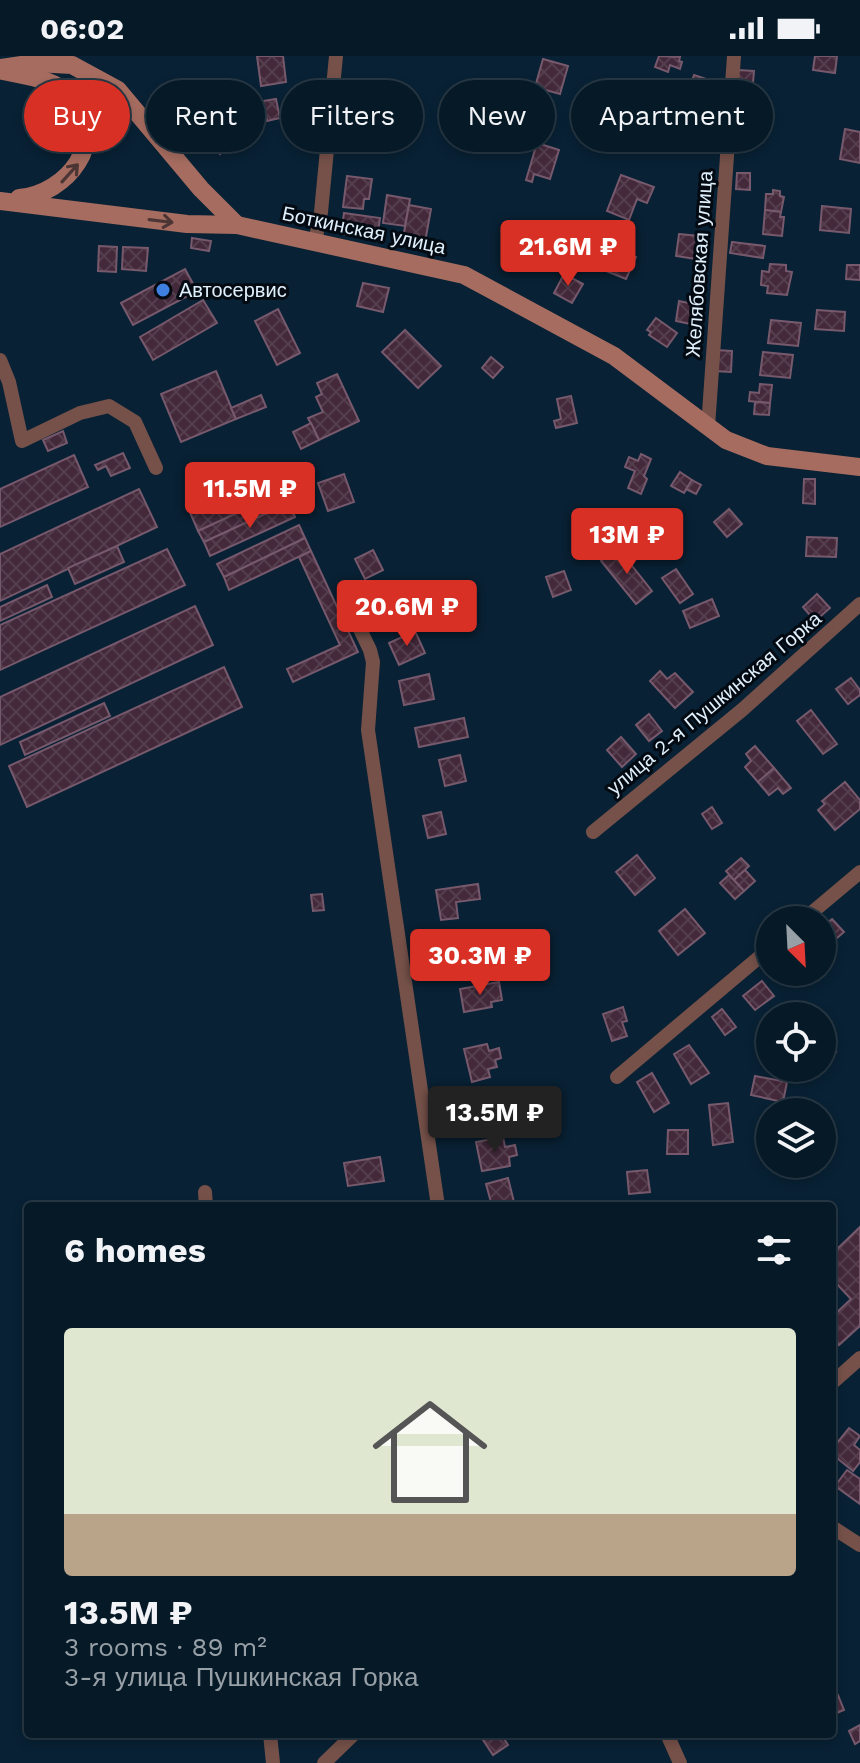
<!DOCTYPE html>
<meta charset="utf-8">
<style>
:root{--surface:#061927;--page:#142633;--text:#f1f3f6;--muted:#98a0a7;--line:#273844;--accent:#d93025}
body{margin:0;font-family:"Work Sans",sans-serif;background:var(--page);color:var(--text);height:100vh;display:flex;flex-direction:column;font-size:30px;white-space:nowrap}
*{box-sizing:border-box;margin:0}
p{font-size:26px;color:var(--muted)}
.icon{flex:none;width:44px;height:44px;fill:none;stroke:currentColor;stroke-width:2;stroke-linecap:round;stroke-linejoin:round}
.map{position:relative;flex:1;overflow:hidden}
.sheet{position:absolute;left:24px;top:1146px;width:812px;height:536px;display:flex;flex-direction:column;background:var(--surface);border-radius:8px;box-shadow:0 4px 12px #0003,0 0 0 2px var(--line)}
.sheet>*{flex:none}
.top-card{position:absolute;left:24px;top:24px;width:812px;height:72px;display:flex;gap:16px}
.needle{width:52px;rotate:156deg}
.tools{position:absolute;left:756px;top:850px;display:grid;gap:16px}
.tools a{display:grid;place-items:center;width:80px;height:80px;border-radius:50%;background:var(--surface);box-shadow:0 4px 12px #0003,0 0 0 2px var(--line);font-size:40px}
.price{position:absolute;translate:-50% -68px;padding:0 18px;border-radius:8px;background:var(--accent);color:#fff;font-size:26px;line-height:52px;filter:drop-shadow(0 2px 4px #0008)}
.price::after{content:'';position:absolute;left:50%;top:48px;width:24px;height:18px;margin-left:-12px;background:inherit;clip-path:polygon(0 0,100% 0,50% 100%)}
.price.current{background:#222;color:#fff}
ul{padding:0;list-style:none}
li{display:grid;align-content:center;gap:16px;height:424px;padding:0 40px}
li+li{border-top:2px solid var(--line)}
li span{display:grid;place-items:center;height:248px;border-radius:8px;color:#555}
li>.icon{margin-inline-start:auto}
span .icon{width:144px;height:144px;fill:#fffc;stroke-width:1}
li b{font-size:34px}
h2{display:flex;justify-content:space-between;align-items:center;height:96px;padding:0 40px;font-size:34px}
.chip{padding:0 28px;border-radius:36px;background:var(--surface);box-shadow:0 4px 12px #0003,0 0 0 2px var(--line);font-size:28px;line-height:72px}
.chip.current{background:var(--accent);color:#fff}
.status{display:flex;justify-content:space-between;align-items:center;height:56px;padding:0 40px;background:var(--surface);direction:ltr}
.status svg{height:22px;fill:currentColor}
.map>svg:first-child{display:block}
</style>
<div class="status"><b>06:02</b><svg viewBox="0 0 49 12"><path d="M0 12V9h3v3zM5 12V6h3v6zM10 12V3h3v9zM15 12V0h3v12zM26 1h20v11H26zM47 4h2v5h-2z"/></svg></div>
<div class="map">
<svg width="860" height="1707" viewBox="0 0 860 1707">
<defs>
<pattern id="building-cross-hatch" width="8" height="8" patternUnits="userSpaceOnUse" patternTransform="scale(2)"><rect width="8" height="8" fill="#43293a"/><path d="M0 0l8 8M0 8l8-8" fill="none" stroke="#553e4e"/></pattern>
</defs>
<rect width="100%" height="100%" fill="#082134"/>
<g fill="url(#building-cross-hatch)" stroke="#76596c" stroke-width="2">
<polygon points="257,0 283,0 286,26 261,30"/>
<polygon points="659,0 680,1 679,5 682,6 680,13 670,9 668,16 655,11"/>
<polygon points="815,0 837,0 835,17 813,14"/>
<polygon points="543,3 568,10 560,38 535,31"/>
<polygon points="738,14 754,15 753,27 737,25"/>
<polygon points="694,19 718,27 712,46 688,37"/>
<polygon points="211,38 212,52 207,53 211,68 201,77 194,70 188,41"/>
<polygon points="682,40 708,49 705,58 679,49"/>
<polygon points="240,42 239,63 216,66 214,46"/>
<polygon points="276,43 280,62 267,65 263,45"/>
<polygon points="751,52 765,54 762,72 748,70"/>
<polygon points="661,58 676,69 668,79 673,83 666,93 646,78"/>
<polygon points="211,68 230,89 220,98 201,77"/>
<polygon points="845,73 860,76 860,107 840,103"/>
<polygon points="537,87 559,94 550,123 534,118 532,126 526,124"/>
<polygon points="737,117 750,117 750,134 736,133"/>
<polygon points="621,119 654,131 647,147 637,143 629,164 607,155"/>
<polygon points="347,120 372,123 369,143 364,143 363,153 343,151"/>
<polygon points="773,134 780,135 780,140 784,141 781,156 765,154 766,138 773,138"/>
<polygon points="387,139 410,143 405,170 383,167"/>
<polygon points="409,149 431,153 425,186 403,182"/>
<polygon points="822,150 851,153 849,177 820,174"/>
<polygon points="765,154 781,156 780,161 784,161 782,180 763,178"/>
<polygon points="344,157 380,162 377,183 341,178"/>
<polygon points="534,170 550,180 536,202 521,192"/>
<polygon points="679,178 699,180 696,203 676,200"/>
<polygon points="192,182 211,185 209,195 191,192"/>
<polygon points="732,186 765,190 763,202 730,197"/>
<polygon points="99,190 117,191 116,216 98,215"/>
<polygon points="611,190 636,201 626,223 601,213"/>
<polygon points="123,191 148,192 146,215 122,213"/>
<polygon points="770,208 786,209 786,215 792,216 787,239 767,237 768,230 761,229 762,215 769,216"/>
<polygon points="847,209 860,209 860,224 846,223"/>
<polygon points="185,213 197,235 133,269 121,247"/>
<polygon points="564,218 583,228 572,247 554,237"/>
<polygon points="363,227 389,232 383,256 357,250"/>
<polygon points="203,244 217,267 153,304 140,281"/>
<polygon points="679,245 698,249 695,269 676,265"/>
<polygon points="278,253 300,297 277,309 255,265"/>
<polygon points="817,254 845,256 844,275 815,273"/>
<polygon points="656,262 677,277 667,291 649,279 651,276 647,274"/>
<polygon points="771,264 801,267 798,290 768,287"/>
<polygon points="405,274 441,310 418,332 382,296"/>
<polygon points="715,294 732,295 731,316 714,315"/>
<polygon points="763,296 793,299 790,322 760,319"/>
<polygon points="491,301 503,311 493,322 482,312"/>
<polygon points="216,315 236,363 181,386 161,338"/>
<polygon points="337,318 359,365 319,384 308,362 323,356 316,341 322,338 317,327"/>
<polygon points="760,328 772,329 770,347 749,345 750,336 759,337"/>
<polygon points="261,339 266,351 236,363 231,352"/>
<polygon points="571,340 577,367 556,372 554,365 561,363 557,343"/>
<polygon points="755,346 770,347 769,359 754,358"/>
<polygon points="311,367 319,384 301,393 293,376"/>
<polygon points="63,375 67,387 48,395 43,384"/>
<polygon points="123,397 130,412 111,420 106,410 98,414 95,409"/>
<polygon points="641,398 651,403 644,420 647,423 641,438 628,432 635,415 625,411 629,401 638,405"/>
<polygon points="74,399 88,431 0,471 0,433"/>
<polygon points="273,415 283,436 198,475 189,454"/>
<polygon points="680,416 692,424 684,437 671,430"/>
<polygon points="344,418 354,446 328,455 318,427"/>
<polygon points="804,423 815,423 815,448 803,447"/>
<polygon points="692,424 701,429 696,438 686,433"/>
<polygon points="139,433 157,471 0,545 0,498"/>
<polygon points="283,436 289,447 204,486 198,475"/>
<polygon points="289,447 295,461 210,500 204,486"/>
<polygon points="729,453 742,468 727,481 714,466"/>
<polygon points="299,469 305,482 224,521 217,508"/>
<polygon points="807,481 837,482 836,501 806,500"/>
<polygon points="305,482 311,495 229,534 224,521"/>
<polygon points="117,490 124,506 75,528 68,512"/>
<polygon points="618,492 652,535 636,548 601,505"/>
<polygon points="167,493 185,529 0,614 0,569"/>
<polygon points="373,494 383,514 365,523 355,503"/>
<polygon points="311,495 358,596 293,626 287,613 340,589 299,501"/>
<polygon points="676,513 693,538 680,547 662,522"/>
<polygon points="564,515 571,534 553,541 546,521"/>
<polygon points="47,529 52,541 0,565 0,551"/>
<polygon points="400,537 409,556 387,567 378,548"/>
<polygon points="817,538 830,552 815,565 803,551"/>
<polygon points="712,543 719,560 690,572 683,555"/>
<polygon points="195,550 213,589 0,689 0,641"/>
<polygon points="415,575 425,597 399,609 389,587"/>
<polygon points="224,611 242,651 27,751 9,710"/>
<polygon points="660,615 667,623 675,617 693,636 675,652 650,625"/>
<polygon points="429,618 434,643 404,649 399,625"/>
<polygon points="851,622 860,634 860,639 848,648 836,633"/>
<polygon points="104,647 110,660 25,699 20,686"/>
<polygon points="811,654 837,688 823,698 797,665"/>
<polygon points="649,658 662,675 649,685 636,669"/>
<polygon points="464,662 468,681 419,691 415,672"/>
<polygon points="621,681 636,698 622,711 607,694"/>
<polygon points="755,690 774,712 758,726 745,711 751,705 746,698"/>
<polygon points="460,699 466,725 445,730 439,704"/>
<polygon points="774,712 791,732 783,738 778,732 769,739 758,726"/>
<polygon points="845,726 860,744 860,753 835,774 818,754 825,748 822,745"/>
<polygon points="712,751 722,767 712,773 702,758"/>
<polygon points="441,756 446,778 428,782 423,760"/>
<polygon points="637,799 655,822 635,839 616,816"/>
<polygon points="741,802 749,810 734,824 726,815"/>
<polygon points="745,814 755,825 744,835 734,824"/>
<polygon points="729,819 744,835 735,843 720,827"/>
<polygon points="478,828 480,843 456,846 458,862 441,864 436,834"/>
<polygon points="322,838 324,854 313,855 311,839"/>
<polygon points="685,853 705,877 678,899 659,875"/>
<polygon points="832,863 844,876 822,895 822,871"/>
<polygon points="475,886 479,905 453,909 450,891"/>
<polygon points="762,925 774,940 755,954 743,940"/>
<polygon points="499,926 502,944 491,946 492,951 464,956 460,933"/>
<polygon points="623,951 627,965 622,966 627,980 612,985 603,958"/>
<polygon points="722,953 736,971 725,979 712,961"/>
<polygon points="822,976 836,996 822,1006"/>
<polygon points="487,988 489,995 499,992 501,1002 495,1004 497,1011 488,1013 490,1021 472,1026 464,993"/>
<polygon points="689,989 709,1017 691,1028 674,998"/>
<polygon points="652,1017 669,1047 654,1056 637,1026"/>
<polygon points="755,1020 787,1026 783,1046 751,1039"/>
<polygon points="728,1047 733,1086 713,1089 709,1049"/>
<polygon points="668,1074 688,1074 688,1098 667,1098"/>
<polygon points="503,1081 505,1091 515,1089 517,1099 509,1101 510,1110 482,1115 476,1086"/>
<polygon points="380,1101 384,1125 348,1130 344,1107"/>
<polygon points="647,1114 650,1136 629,1138 627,1116"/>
<polygon points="508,1122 515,1150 492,1150 486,1128"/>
<polygon points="860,1171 860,1270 839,1289 832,1282 832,1261 851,1243 835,1226 832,1230 832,1198"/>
<polygon points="849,1372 860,1380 854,1389 860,1394 860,1406 853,1415 832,1398 832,1393"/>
<polygon points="847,1414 860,1423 860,1448 835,1430"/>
<polygon points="838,1639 844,1654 832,1659 832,1641"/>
<polygon points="860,1669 860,1685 855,1688 849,1675"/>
<polygon points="479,1678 501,1678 508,1689 493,1699"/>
</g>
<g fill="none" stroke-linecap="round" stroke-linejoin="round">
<g stroke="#755149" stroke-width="14">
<polyline points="315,186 321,156 336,0"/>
<polyline points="0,304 9,326 22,385 80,357 109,350 135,366 156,412"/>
<polyline points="708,371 734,0"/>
<polyline points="357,567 370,594 373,606 368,674 438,1150"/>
<polyline points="593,776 742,654 860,548"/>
<polyline points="803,864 860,816"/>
<polyline points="617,1021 770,892"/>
<polyline points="205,1136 206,1150"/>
<polyline points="832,1327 860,1302"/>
<polyline points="832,1471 860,1489"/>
<polyline points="270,1678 273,1707"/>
<polyline points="667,1678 680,1707"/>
<polyline points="324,1707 354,1678"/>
</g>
<g stroke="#a66c60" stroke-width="18">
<polyline points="0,12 35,7 72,9 118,34 201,133 237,169"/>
<path d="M 3,15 C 25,20 56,23 72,41 C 110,84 67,138 19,142"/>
<polyline points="0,145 187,168 237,169 464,219 614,300 726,384 767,400 860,411"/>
</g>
</g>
<defs><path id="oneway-shaft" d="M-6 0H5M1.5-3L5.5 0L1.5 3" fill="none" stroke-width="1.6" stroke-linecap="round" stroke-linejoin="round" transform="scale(2)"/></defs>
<g stroke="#4c3635">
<use href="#oneway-shaft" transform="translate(70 117) rotate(-48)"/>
<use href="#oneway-shaft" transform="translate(161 165) rotate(7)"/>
</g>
<circle fill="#3f7fe0" stroke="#030a12" stroke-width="3" cx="163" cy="234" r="8"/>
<g text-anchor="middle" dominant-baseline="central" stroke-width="6" stroke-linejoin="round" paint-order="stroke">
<g font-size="20" fill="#e0effc" stroke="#030a12">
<text transform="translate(364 174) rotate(12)">Боткинская улица</text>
<text transform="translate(699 208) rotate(-86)">Желябовская улица</text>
<text transform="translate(714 647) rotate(-40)">улица 2-я Пушкинская Горка</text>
</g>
<g font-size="20" fill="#e0effc" stroke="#030a12" text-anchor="start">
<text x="179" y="234">Автосервис</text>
</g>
</g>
</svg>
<div class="tools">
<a><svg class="needle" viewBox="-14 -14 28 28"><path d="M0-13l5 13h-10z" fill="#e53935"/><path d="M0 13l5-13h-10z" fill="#98a0a7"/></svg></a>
<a><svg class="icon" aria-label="locate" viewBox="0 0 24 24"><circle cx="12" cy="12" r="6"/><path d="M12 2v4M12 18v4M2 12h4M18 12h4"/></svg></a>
<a><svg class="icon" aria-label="layers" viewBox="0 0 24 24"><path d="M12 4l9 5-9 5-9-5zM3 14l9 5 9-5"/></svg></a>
</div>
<b class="price" style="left:568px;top:232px">21.6M ₽</b>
<b class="price" style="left:250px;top:474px">11.5M ₽</b>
<b class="price" style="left:627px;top:520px">13M ₽</b>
<b class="price" style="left:407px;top:592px">20.6M ₽</b>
<b class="price" style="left:480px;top:941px">30.3M ₽</b>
<b class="price current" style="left:495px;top:1098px">13.5M ₽</b>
<div class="top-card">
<a class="chip current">Buy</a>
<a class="chip">Rent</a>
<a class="chip">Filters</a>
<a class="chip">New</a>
<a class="chip">Apartment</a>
</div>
<section class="sheet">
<h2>6 homes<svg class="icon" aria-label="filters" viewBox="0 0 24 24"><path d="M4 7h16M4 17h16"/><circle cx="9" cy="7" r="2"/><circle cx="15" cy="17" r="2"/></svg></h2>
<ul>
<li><span style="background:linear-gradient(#dfe7d0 75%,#b9a48a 0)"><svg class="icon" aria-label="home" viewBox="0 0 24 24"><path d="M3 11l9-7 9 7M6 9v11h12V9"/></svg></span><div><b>13.5M ₽</b><p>3 rooms · 89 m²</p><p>3-я улица Пушкинская Горка</p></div></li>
</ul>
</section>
</div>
